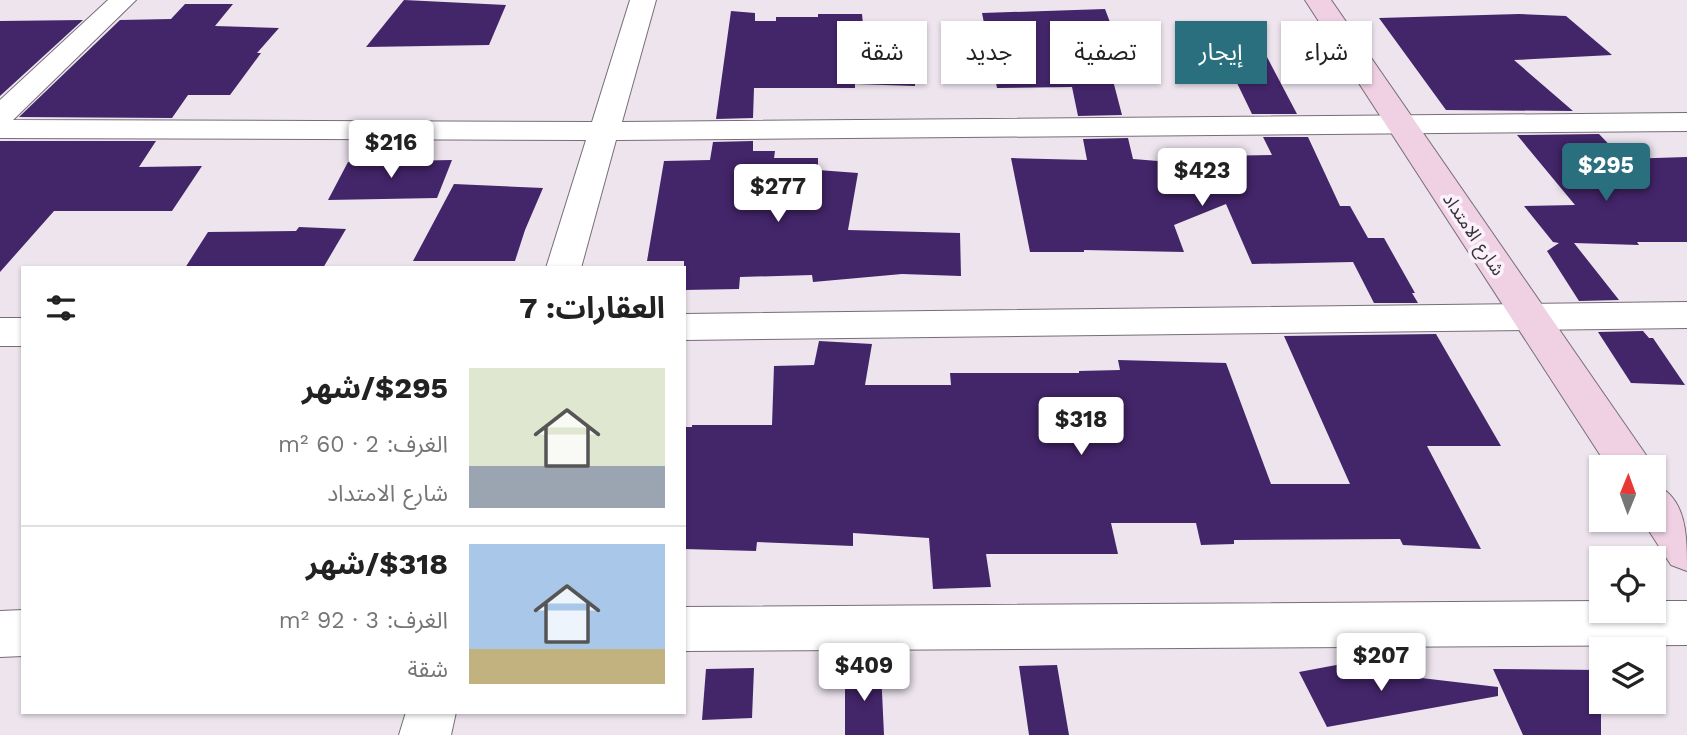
<!DOCTYPE html>
<html lang="ar">
<meta charset="utf-8">
<style>
:root{--surface:#fff;--page:#f6f6f6;--text:#222;--muted:#767676;--line:#e0e0e0;--accent:#296f7d}
body{margin:0;font-family:"Work Sans","Noto Sans Arabic",sans-serif;background:var(--page);color:var(--text);direction:rtl;height:100vh;display:flex;flex-direction:column;font-size:26px;white-space:nowrap}
*{box-sizing:border-box;margin:0}
p{font-size:23px;color:var(--muted)}
.icon{flex:none;width:38px;height:38px;fill:none;stroke:currentColor;stroke-width:2;stroke-linecap:round;stroke-linejoin:round}
.map{position:relative;flex:1;overflow:hidden;direction:ltr}
.panel{position:absolute;left:21px;top:266px;width:665px;height:448px;display:flex;flex-direction:column;background:var(--surface);border-radius:0px;box-shadow:0 2px 5px #0004;direction:rtl}
.panel>*{flex:none}
.top-card{position:absolute;left:707px;top:21px;width:665px;height:63px;direction:rtl;display:flex;gap:14px}
.needle{width:46px;rotate:1deg}
.fabs{position:absolute;left:1589px;top:455px;display:grid;gap:14px}
.fabs a{display:grid;place-items:center;width:77px;height:77px;border-radius:0px;background:var(--surface);box-shadow:0 2px 5px #0004;font-size:35px}
.price{position:absolute;translate:-50% -60px;padding:0 16px;border-radius:7px;background:#fff;color:#222;font-size:23px;line-height:46px;filter:drop-shadow(0 2px 4px #0008)}
.price::after{content:'';position:absolute;left:50%;top:42px;width:21px;height:16px;margin-left:-10px;background:inherit;clip-path:polygon(0 0,100% 0,50% 100%)}
.price.on{background:var(--accent);color:#fff}
ul{padding:0;list-style:none}
li{display:flex;align-items:center;gap:21px;height:175px;padding:0 21px}
li+li{border-top:2px solid var(--line)}
li span{display:grid;place-items:center;flex:none;width:196px;height:140px;border-radius:0px;color:#555}
li>.icon{margin-inline-start:auto}
span .icon{width:84px;height:84px;fill:#fffc;stroke-width:1}
li b{font-size:30px}
h2{display:flex;justify-content:space-between;align-items:center;height:84px;padding:0 21px;font-size:30px}
.pill{padding:0 24px;border-radius:0px;background:var(--surface);box-shadow:0 2px 5px #0004;font-size:24px;line-height:63px}
.pill.on{background:var(--accent);color:#fff}
.map>svg:first-child{display:block}
</style>
<div class="map">
<svg width="1687" height="735" viewBox="0 0 1687 735">
<rect width="100%" height="100%" fill="#ede4ee"/>
<g fill="#432569">
<polygon points="404,0 506,5 489,45 366,47"/>
<polygon points="185,4 233,4 215,26 279,28 257,53 261,53 230,95 188,95 172,118 19,117 120,20 171,19"/>
<polygon points="1105,9 1119,46 1104,46 1122,115 1078,116 1072,87 997,88 982,13"/>
<polygon points="731,11 755,13 755,21 776,21 776,17 818,17 818,14 862,14 863,24 914,24 915,86 855,84 855,88 754,88 753,118 716,119"/>
<polygon points="1519,14 1566,16 1612,55 1514,60 1573,111 1446,110 1379,18"/>
<polygon points="83,20 0,96 0,21"/>
<polygon points="1207,21 1248,21 1297,114 1252,114"/>
<polygon points="1599,134 1623,159 1687,157 1687,242 1637,242 1639,245 1574,243 1619,300 1579,301 1547,251 1559,243 1553,242 1524,206 1575,205 1517,135"/>
<polygon points="1263,137 1308,137 1340,206 1350,206 1368,238 1384,238 1415,293 1412,293 1418,303 1374,303 1353,262 1252,264 1226,204 1174,225 1184,252 1084,250 1084,252 1030,252 1011,158 1087,160 1083,139 1128,138 1133,159 1220,166 1216,156 1272,155"/>
<polygon points="0,141 156,141 139,167 202,166 172,211 54,211 0,272"/>
<polygon points="753,141 753,151 775,151 774,158 818,158 818,170 858,173 848,230 960,233 961,276 902,274 813,282 812,275 740,277 739,289 684,290 684,261 647,261 664,161 710,160 713,142"/>
<polygon points="452,160 437,198 328,200 348,162"/>
<polygon points="454,184 543,188 525,230 515,261 413,261"/>
<polygon points="299,227 346,229 323,268 185,268 208,232 296,231"/>
<polygon points="1643,331 1649,338 1653,338 1685,385 1631,383 1598,332"/>
<polygon points="1436,334 1501,446 1427,446 1481,549 1403,545 1400,539 1234,540 1234,544 1201,545 1196,523 1111,523 1118,554 986,554 991,587 933,589 929,538 853,533 853,546 757,542 756,551 684,549 684,427 692,427 692,425 772,425 774,366 814,365 819,341 872,344 865,385 951,385 950,373 1079,373 1079,371 1120,370 1118,360 1226,363 1271,484 1350,484 1284,336"/>
<polygon points="1363,660 1370,672 1498,687 1498,696 1327,727 1299,672"/>
<polygon points="1057,665 1069,735 1029,735 1019,666"/>
<polygon points="754,668 752,718 702,720 706,669"/>
<polygon points="1493,669 1601,670 1601,735 1523,735"/>
<polygon points="845,671 881,671 884,735 845,735"/>
</g>
<g fill="none" stroke-linecap="round" stroke-linejoin="round">
<g stroke="#766e76" stroke-width="2">
<g id="street">
<polygon points="108,0 136,0 13,120 592,122 630,0 656,0 622,122 1687,113 1687,131 616,140 581,268 546,268 586,140 0,138 0,100"/>
<polygon points="1687,302 1687,328 684,340 684,314"/>
<rect x="0" y="318" width="23" height="28"/>
<polygon points="1601,601 1601,611 1654,611 1654,601 1687,601 1687,645 684,651 684,607"/>
<polygon points="23,610 23,656 0,657 0,611"/>
<polygon points="406,712 456,712 451,735 399,735"/>
</g>
</g>
<g stroke="#766e76" stroke-width="2">
<g id="secondary">
<polygon points="1305,0 1331,0 1646,455 1652,467 1608,467"/>
<path d="M 1654,484 C 1687,498 1687,535 1687,571 L 1671,565 L 1642,520 L 1654,520 Z"/>
</g>
</g>
<use href="#street" fill="#fff" fill-rule="evenodd"/>
<use href="#secondary" fill="#efd1e3" fill-rule="evenodd"/>
</g>
<g text-anchor="middle" dominant-baseline="central" stroke-width="7" stroke-linejoin="round" paint-order="stroke">
<g font-size="18" fill="#353135" stroke="#faf1fb">
<text transform="translate(1474 234) rotate(56)">شارع الامتداد</text>
</g>
</g>
</svg>
<div class="fabs">
<a><svg class="needle" viewBox="-14 -14 28 28"><path d="M0-13l5 13h-10z" fill="#e53935"/><path d="M0 13l5-13h-10z" fill="#767676"/></svg></a>
<a><svg class="icon" aria-label="locate" viewBox="0 0 24 24"><circle cx="12" cy="12" r="6"/><path d="M12 2v4M12 18v4M2 12h4M18 12h4"/></svg></a>
<a><svg class="icon" aria-label="layers" viewBox="0 0 24 24"><path d="M12 4l9 5-9 5-9-5zM3 14l9 5 9-5"/></svg></a>
</div>
<b class="price" style="left:391px;top:180px">$216</b>
<b class="price on" style="left:1606px;top:203px">$295</b>
<b class="price" style="left:1202px;top:208px">$423</b>
<b class="price" style="left:778px;top:224px">$277</b>
<b class="price" style="left:1081px;top:457px">$318</b>
<b class="price" style="left:1381px;top:693px">$207</b>
<b class="price" style="left:864px;top:703px">$409</b>
<div class="top-card">
<a class="pill">شراء</a>
<a class="pill on">إيجار</a>
<a class="pill">تصفية</a>
<a class="pill">جديد</a>
<a class="pill">شقة</a>
</div>
<section class="panel">
<h2>العقارات: 7<svg class="icon" aria-label="filters" viewBox="0 0 24 24"><path d="M4 7h16M4 17h16"/><circle cx="9" cy="7" r="2"/><circle cx="15" cy="17" r="2"/></svg></h2>
<ul>
<li><span style="background:linear-gradient(#dfe7d0 70%,#9aa5b1 0)"><svg class="icon" aria-label="home" viewBox="0 0 24 24"><path d="M3 11l9-7 9 7M6 9v11h12V9"/></svg></span><div><b>$295/شهر</b><p>الغرف: 2 · 60 m²</p><p>شارع الامتداد</p></div></li>
<li><span style="background:linear-gradient(#a9c7e8 75%,#c2b280 0)"><svg class="icon" aria-label="home" viewBox="0 0 24 24"><path d="M3 11l9-7 9 7M6 9v11h12V9"/></svg></span><div><b>$318/شهر</b><p>الغرف: 3 · 92 m²</p><p>شقة</p></div></li>
</ul>
</section>
</div>
